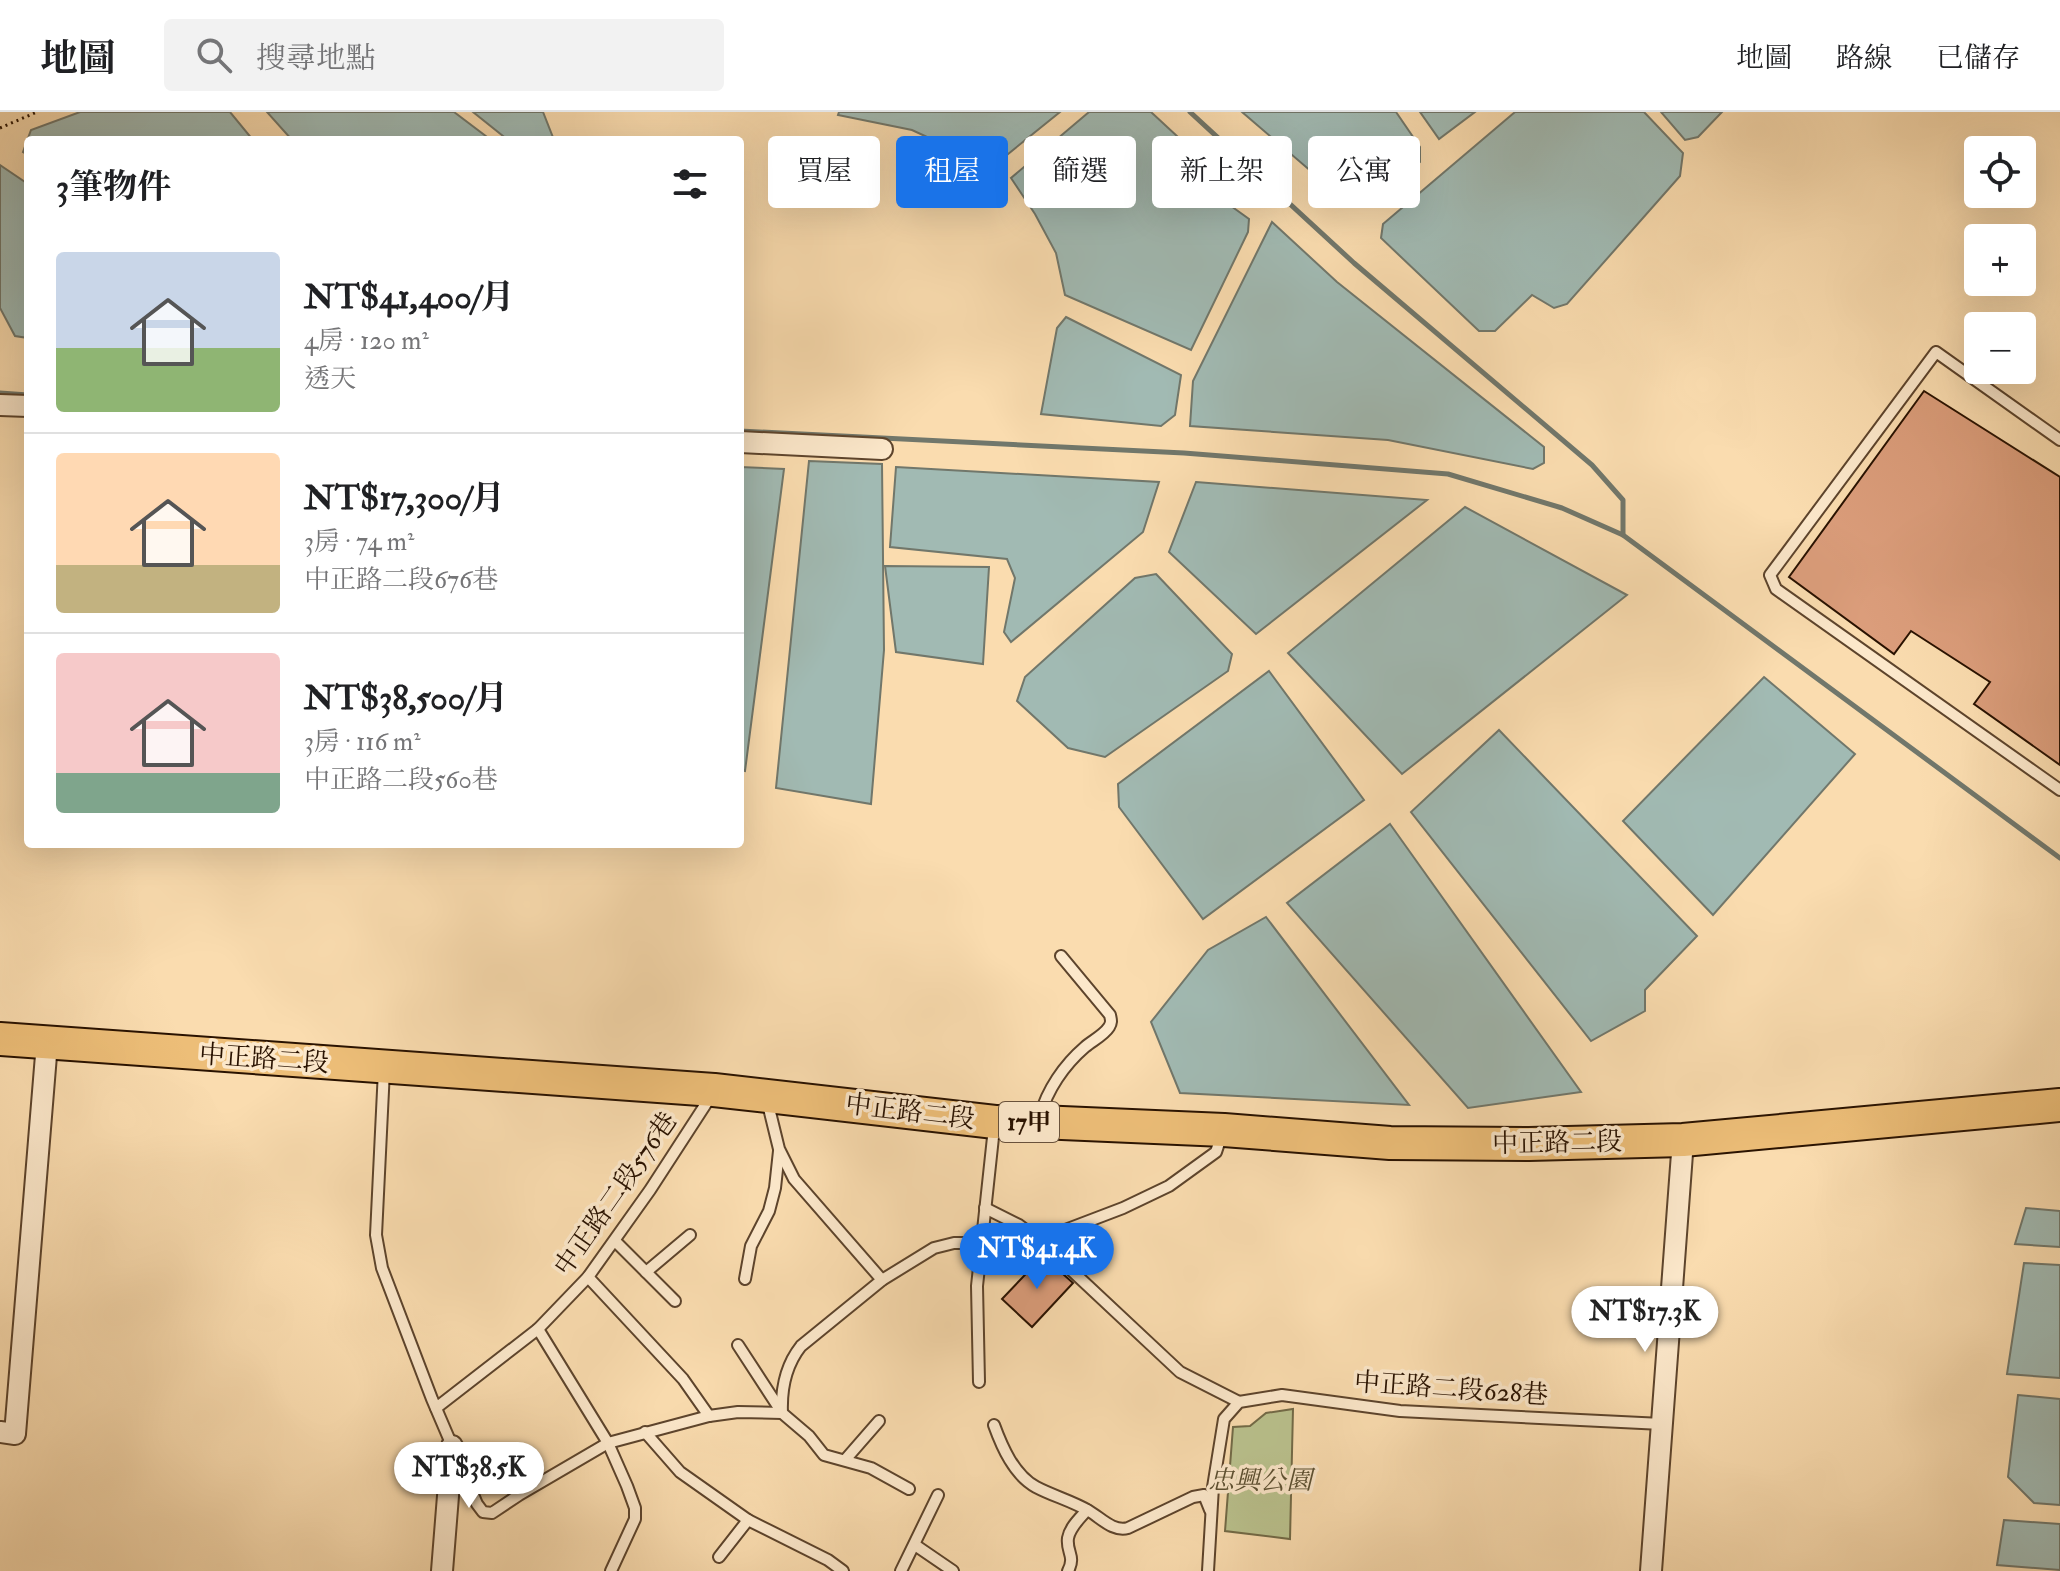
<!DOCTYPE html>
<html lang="zh-TW">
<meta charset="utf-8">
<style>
:root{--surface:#fff;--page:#f2f2f2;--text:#202124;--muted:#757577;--line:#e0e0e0;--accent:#1a73e8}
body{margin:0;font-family:"IM FELL Double Pica","Noto Serif TC",serif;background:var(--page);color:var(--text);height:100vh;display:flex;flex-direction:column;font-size:30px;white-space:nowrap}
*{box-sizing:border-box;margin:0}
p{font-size:26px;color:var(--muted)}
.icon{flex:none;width:44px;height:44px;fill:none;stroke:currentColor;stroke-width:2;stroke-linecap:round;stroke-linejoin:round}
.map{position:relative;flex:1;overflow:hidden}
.panel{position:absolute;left:24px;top:24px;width:720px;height:712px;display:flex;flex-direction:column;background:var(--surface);border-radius:8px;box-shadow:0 8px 32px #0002}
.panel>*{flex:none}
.hud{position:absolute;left:768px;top:24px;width:760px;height:72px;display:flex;gap:16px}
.buttons{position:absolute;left:1964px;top:24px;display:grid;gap:16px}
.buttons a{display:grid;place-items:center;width:72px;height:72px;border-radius:8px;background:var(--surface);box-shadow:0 8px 32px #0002;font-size:40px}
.price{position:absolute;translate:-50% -68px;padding:0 18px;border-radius:28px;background:#fff;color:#222;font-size:26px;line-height:52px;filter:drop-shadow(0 2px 4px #0008)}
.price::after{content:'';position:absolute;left:50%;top:48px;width:24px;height:18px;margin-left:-12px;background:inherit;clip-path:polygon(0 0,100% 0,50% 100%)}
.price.on{background:var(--accent);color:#fff}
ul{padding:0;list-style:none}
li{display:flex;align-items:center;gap:24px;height:200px;padding:0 32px}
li+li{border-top:2px solid var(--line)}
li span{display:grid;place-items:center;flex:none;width:224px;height:160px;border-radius:8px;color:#555}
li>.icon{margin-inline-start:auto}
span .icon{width:96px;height:96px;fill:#fffc;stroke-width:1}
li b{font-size:34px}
h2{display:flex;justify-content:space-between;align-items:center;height:96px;padding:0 32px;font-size:34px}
.chip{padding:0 28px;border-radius:8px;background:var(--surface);box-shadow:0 8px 32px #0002;font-size:28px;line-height:72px}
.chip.on{background:var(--accent);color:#fff}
header{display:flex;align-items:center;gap:48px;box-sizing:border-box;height:112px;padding:0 40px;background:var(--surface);border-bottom:2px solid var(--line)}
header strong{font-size:38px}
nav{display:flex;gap:44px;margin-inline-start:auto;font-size:28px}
.search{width:560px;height:72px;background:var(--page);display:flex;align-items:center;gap:20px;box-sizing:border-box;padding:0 28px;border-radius:8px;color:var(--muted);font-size:30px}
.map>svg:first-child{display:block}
</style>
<header>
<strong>地圖</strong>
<div class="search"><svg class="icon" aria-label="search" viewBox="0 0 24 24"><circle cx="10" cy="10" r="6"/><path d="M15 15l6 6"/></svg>搜尋地點</div>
<nav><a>地圖</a><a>路線</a><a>已儲存</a></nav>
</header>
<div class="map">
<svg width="2060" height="1459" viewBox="0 0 2060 1459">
<rect width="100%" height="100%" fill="#fadcaf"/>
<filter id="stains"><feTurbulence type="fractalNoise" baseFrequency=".0025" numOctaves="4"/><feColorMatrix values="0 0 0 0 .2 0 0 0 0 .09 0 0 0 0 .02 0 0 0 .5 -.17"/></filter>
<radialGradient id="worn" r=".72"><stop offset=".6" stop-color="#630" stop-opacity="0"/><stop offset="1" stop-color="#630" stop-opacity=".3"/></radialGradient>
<polygon fill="#bac28e" stroke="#726a47" stroke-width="2" points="1293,1297 1290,1427 1225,1419 1233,1315 1250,1314 1266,1301"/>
<g fill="#a1bab3" stroke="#71776b" stroke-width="2">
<polygon points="80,0 230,0 253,28 28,28 28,43 23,40 31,18"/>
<polygon points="267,0 454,0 491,28 292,28"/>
<polygon points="473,0 543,0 554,28 508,28"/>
<polygon points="839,0 1060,0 992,55 912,18 838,3"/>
<polygon points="1089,0 1151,0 1219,63 1224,89 1249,107 1248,120 1191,238 1065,183 1056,141 1035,102 1011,66"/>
<polygon points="1242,0 1396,0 1420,35 1420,50 1365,90 1348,91"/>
<polygon points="1420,0 1475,0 1439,27"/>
<polygon points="1515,0 1644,0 1683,41 1680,64 1567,192 1554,196 1532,183 1495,219 1479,219 1381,126 1383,112"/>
<polygon points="1661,0 1722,0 1698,25 1685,28"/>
<polygon points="0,53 28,72 28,226 15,224 0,196"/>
<polygon points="1272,110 1337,170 1544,335 1544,351 1533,357 1388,328 1190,314 1193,269"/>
<polygon points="1066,205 1181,263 1175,303 1161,314 1041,302 1057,216"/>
<polygon points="809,349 882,352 884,538 871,692 776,676"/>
<polygon points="740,355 784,357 745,659 740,658"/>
<polygon points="896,355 1159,370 1143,420 1011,530 1004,520 1015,466 1007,447 890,435"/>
<polygon points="1196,370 1427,388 1256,522 1169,440"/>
<polygon points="1465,395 1627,483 1402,662 1288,541"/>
<polygon points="885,454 989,455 983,552 896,540"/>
<polygon points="1156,462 1232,542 1228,559 1105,645 1068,636 1017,589 1025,565 1135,466"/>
<polygon points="1269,559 1364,688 1203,807 1119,695 1118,672"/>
<polygon points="1764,565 1855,642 1713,803 1623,709"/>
<polygon points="1499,618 1697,824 1645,878 1645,899 1591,929 1411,700"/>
<polygon points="1390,712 1581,980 1468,996 1287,791"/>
<polygon points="1266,805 1409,993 1180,981 1151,910 1208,838"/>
<polygon points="2026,1096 2060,1099 2060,1135 2015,1132"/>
<polygon points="2024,1151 2060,1153 2060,1266 2007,1262"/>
<polygon points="2018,1283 2060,1287 2060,1393 2034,1391 2008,1365"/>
<polygon points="2004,1408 2060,1412 2060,1458 1997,1453"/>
</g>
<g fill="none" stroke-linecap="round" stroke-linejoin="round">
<g stroke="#71776b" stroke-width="5">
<polyline points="1190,0 1354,151 1592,353 1623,388 1623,423"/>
<polyline points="0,281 28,283"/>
<polyline points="740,319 1184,341 1448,362 1562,396 1623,423 2060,746"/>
</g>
</g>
<g fill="#db9d7b" stroke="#291200" stroke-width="2">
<polygon points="1924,279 2060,365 2060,653 1974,592 1990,570 1911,519 1894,542 1789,465"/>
<polygon points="1043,1144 1073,1171 1032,1215 1002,1187"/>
</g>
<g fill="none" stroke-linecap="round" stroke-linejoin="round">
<g stroke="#5d442c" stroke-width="14">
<g id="lane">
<polyline points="2060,328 1936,240 1770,463 1776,477 2060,678"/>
<polyline points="384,958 376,1123 382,1156 432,1287 477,1392 483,1400 492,1401 519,1383 608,1331 709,1304 738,1300 782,1301 809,1324 824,1343 871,1356 909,1377"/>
<polyline points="767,988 779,1037 794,1067 882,1168"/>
<path d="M 1040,1004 C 1047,978 1064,953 1085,935 C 1092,929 1104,923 1109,915 C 1112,910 1111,908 1110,903 L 1061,844"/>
<polyline points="985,1096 1019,1113 1039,1128 1180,1260 1239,1290"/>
<polyline points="1039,1128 1123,1096 1169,1074 1216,1040 1222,1022"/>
<polyline points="615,1129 675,1189"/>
<polyline points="646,1160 690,1123"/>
<polyline points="588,1165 683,1267 709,1304"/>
<polyline points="745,1167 751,1134 769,1099 775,1076 779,1039"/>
<polyline points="538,1217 608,1331 627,1374 635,1396 635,1407 611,1459"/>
<polyline points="738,1233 781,1299"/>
<polyline points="979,1270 977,1174 994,1016"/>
<polyline points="436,1296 538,1217 588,1165 650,1078 711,984"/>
<path d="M 782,1301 C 781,1277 786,1253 801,1234 L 882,1168 L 934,1136 L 954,1131 L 981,1131"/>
<path d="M 994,1313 C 1002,1335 1014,1363 1036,1375 C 1053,1384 1072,1389 1089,1399 C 1101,1406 1113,1420 1128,1416 L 1193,1385 L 1204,1383 L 1210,1398"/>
<polyline points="645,1320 680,1360 748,1408 828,1448 843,1459"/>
<polyline points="845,1348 879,1309"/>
<polyline points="915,1433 953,1459"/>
<polyline points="719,1445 748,1408"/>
<polyline points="901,1459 938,1383"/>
<path d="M 1068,1459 C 1076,1444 1066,1440 1068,1426 C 1070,1415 1080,1406 1087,1398"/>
<polyline points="1208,1459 1213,1375 1224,1307 1239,1290 1282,1283 1400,1299 1662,1312"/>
</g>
</g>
<g stroke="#5d442c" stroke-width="24">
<g id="street">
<polyline points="0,293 28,294"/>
<polyline points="740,330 882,337"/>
<polyline points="0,1320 15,1322 47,931"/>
<polyline points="442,1459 452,1334"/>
<polyline points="1651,1459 1683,1028"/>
</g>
</g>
<g stroke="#291200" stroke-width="36">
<polyline id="primary" points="0,927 714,978 995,1010 1039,1010 1224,1018 1390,1031 1529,1032 1683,1028 2060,993"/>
</g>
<polyline stroke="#291200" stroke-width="3" stroke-dasharray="2 4" stroke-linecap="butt" points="0,16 37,0"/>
<use href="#lane" stroke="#fce8cb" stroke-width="10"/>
<use href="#street" stroke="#fce8cb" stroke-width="20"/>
<use href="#primary" stroke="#edbe78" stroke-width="32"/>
</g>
<g text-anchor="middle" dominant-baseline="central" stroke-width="7" stroke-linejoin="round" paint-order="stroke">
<rect fill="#fce8cb" stroke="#68523d" stroke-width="2" x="999" y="990" width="60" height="40" rx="6"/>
<g font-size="24" font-weight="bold" fill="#291200">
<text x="1029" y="1010">17甲</text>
</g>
<g font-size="26" fill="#291200" stroke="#fce8cb">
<text transform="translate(264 947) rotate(4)">中正路二段</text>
<text transform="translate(910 1000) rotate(7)">中正路二段</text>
<text transform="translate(1557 1031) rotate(-1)">中正路二段</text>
<text transform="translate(616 1082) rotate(-55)">中正路二段576巷</text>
<text transform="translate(1451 1277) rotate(4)">中正路二段628巷</text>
</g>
<g font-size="26" font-style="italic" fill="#5c5032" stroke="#fce8cb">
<text x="1260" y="1369">忠興公園</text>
</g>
</g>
<rect width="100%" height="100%" filter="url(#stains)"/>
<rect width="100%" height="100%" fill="url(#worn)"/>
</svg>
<div class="buttons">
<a><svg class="icon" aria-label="locate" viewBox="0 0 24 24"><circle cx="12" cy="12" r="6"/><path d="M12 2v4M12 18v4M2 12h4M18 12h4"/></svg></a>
<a>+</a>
<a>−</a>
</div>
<b class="price on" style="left:1037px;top:1179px">NT$41.4K</b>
<b class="price" style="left:1645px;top:1242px">NT$17.3K</b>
<b class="price" style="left:469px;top:1398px">NT$38.5K</b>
<div class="hud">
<a class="chip">買屋</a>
<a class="chip on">租屋</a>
<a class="chip">篩選</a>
<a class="chip">新上架</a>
<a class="chip">公寓</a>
</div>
<section class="panel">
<h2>3筆物件<svg class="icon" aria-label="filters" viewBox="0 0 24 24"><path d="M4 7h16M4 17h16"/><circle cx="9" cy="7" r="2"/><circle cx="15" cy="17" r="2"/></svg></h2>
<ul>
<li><span style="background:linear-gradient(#c9d6e8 60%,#8fb573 0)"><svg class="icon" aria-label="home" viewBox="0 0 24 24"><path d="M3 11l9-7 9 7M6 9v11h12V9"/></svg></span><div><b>NT$41,400/月</b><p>4房 · 120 m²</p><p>透天</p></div></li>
<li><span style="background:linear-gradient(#ffd9b3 70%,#c2b280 0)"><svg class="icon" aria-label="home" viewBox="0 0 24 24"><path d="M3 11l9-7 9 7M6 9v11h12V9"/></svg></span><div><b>NT$17,300/月</b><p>3房 · 74 m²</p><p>中正路二段676巷</p></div></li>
<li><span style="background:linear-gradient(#f6c9c9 75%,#7fa58c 0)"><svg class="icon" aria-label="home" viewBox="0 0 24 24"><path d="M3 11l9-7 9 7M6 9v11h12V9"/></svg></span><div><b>NT$38,500/月</b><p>3房 · 116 m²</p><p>中正路二段560巷</p></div></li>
</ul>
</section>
</div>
